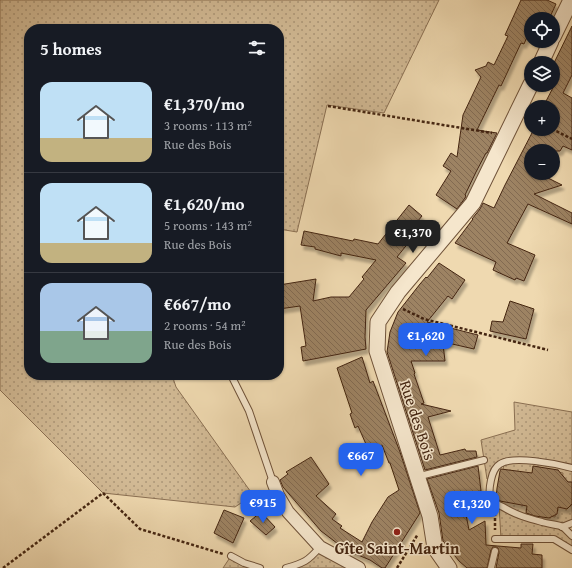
<!DOCTYPE html>
<meta charset="utf-8">
<style>
:root{--surface:#171b24;--page:#20242c;--text:#f1f3f6;--muted:#9ea1a6;--line:#363941;--accent:#2563eb}
body{margin:0;font-family:"Gentium Book Plus",serif;background:var(--page);color:var(--text);height:100vh;display:flex;flex-direction:column;font-size:15px;white-space:nowrap}
*{box-sizing:border-box;margin:0}
p{font-size:13px;color:var(--muted)}
.icon{flex:none;width:22px;height:22px;fill:none;stroke:currentColor;stroke-width:2;stroke-linecap:round;stroke-linejoin:round}
.map{position:relative;flex:1;overflow:hidden}
.sheet{position:absolute;left:24px;top:24px;width:260px;height:356px;display:flex;flex-direction:column;background:var(--surface);border-radius:16px;box-shadow:0 1px 3px #0004}
.sheet>*{flex:none}
.buttons{position:absolute;left:524px;top:12px;display:grid;gap:8px}
.buttons a{display:grid;place-items:center;width:36px;height:36px;border-radius:50%;background:var(--surface);box-shadow:0 1px 3px #0004;font-size:20px}
.price{position:absolute;translate:-50% -34px;padding:0 9px;border-radius:8px;background:var(--accent);color:#fff;font-size:13px;line-height:26px;filter:drop-shadow(0 1px 2px #0008)}
.price::after{content:'';position:absolute;left:50%;top:24px;width:12px;height:9px;margin-left:-6px;background:inherit;clip-path:polygon(0 0,100% 0,50% 100%)}
.price.selected{background:#222;color:#fff}
ul{padding:0;list-style:none}
li{display:flex;align-items:center;gap:12px;height:100px;padding:0 16px}
li+li{border-top:1px solid var(--line)}
li span{display:grid;place-items:center;flex:none;width:112px;height:80px;border-radius:12px;color:#555}
li>.icon{margin-inline-start:auto}
span .icon{width:48px;height:48px;fill:#fffc;stroke-width:1}
li b{font-size:17px}
h2{display:flex;justify-content:space-between;align-items:center;height:48px;padding:0 16px;font-size:17px}
.map>svg:first-child{display:block}
</style>
<div class="map">
<svg width="572" height="568" viewBox="0 0 572 568">
<defs>
<pattern id="green-dots" width="8" height="8" patternUnits="userSpaceOnUse"><rect width="8" height="8" fill="#d2ba95"/><path d="M2 2h.1M6 6h.1" fill="none" stroke="#ac9778" stroke-width="1.8" stroke-linecap="round"/></pattern>
<pattern id="building-back-hatch" width="6" height="6" patternUnits="userSpaceOnUse"><rect width="6" height="6" fill="#9d8364"/><path d="M-1 5l2 2M0 0l6 6M5-1l2 2" fill="none" stroke="#826b51"/></pattern>
<filter id="shadow"><feDropShadow dx="2.5" dy="4.5" stdDeviation="1" flood-color="#0004"/></filter>
</defs>
<rect width="100%" height="100%" fill="#efd9b0"/>
<filter id="stains"><feTurbulence type="fractalNoise" baseFrequency=".005" numOctaves="4"/><feColorMatrix values="0 0 0 0 .2 0 0 0 0 .09 0 0 0 0 .02 0 0 0 .5 -.17"/></filter>
<radialGradient id="worn" r=".72"><stop offset=".6" stop-color="#630" stop-opacity="0"/><stop offset="1" stop-color="#630" stop-opacity=".3"/></radialGradient>
<g fill="url(#green-dots)" stroke="#8b7053">
<polygon points="0,0 439,0 384,113 327,105 297,232 279,229 279,29 29,29 29,375 172,375 176,387 253,495 235,507 103,493 0,390"/>
<polygon points="514,402 572,412 572,483 562,481 563,473 535,468 534,476 503,470 504,463 491,478 487,479 481,440 515,430"/>
<polygon points="498,499 528,505 527,512 555,517 557,506 567,508 572,505 572,523 562,527 572,536 572,550 554,539 501,539 499,505"/>
<polygon points="320,547 356,568 286,568 301,564"/>
<polygon points="231,556 260,568 223,568"/>
</g>
<g fill="url(#building-back-hatch)" stroke="#442511" filter="url(#shadow)">
<polygon points="521,0 547,0 556,4 549,19 531,19 531,28 524,44 521,43 501,86 499,85 477,130 497,133 487,153 486,153 476,172 465,195 466,196 465,198 457,209 436,195 451,171 443,166 451,153 457,157 463,115 481,77 475,70 486,66 488,62 494,65 508,36 505,35"/>
<polygon points="572,26 572,75 563,93 572,98 572,150 563,146 560,151 531,151 531,173 548,173 546,177 562,185 534,194 572,213 572,224 528,204 507,243 535,255 524,281 516,278 515,280 493,270 496,262 455,243 473,219 472,219 480,209 483,203 494,208 505,185 534,129 553,129 553,107 543,107 558,78 553,75 553,65"/>
<polygon points="409,205 422,216 417,222 422,226 397,257 406,263 366,310 365,337 366,349 303,361 301,347 306,346 300,306 279,309 279,285 316,279 313,301 331,297 349,297 364,279 362,277 376,260 341,253 341,256 315,249 315,247 301,245 304,231 353,241 354,239 378,244"/>
<polygon points="439,263 465,280 452,299 448,296 427,322 478,335 474,349 448,343 447,344 443,344 445,361 411,361 415,373 414,374 424,403 421,404 451,411 428,417 440,455 465,449 466,451 476,451 477,457 425,470 387,352 390,332 398,312 420,284 426,277 427,278"/>
<polygon points="510,301 534,309 526,339 490,331 492,321 503,322"/>
<polygon points="362,357 370,383 373,381 400,452 420,513 385,568 382,568 370,560 346,550 321,531 283,487 280,480 288,474 286,472 311,457 329,484 316,496 336,514 332,519 342,526 340,528 362,542 372,522 388,497 399,490 390,463 389,463 382,445 369,451 358,426 355,428 350,414 352,413 337,368"/>
<polygon points="478,466 481,491 462,494 469,530 485,521 486,545 521,548 521,544 533,544 532,554 542,555 542,568 496,568 499,552 498,548 496,547 493,547 491,550 487,568 467,568 459,561 443,541 439,513 427,479"/>
<polygon points="533,466 558,470 568,482 572,482 572,504 567,509 558,507 557,514 549,518 535,516 526,513 527,506 500,501 496,498 497,488 500,471 501,469 532,473"/>
<polygon points="224,510 244,518 233,543 214,533"/>
<polygon points="261,512 275,527 266,535 250,521"/>
</g>
<g fill="none" stroke-linecap="round" stroke-linejoin="round">
<g stroke="#6f5239" stroke-width="8">
<g id="service">
<polyline points="231,375 249,411 273,482"/>
<path d="M 572,468 C 557,464 513,455 500,464 C 495,467 492,475 491,480 C 490,485 488,493 491,498 C 493,502 498,505 503,507 C 516,515 527,518 542,522 C 548,524 559,525 563,527 C 566,530 569,533 572,536"/>
<polyline points="418,478 424,475 484,460"/>
<polyline points="562,527 572,523"/>
<polyline points="495,539 554,539 572,550"/>
<polyline points="231,556 244,563 260,568"/>
<path d="M 286,568 C 304,563 308,561 320,547"/>
<polyline points="491,568 495,551"/>
</g>
</g>
<g stroke="#6f5239" stroke-width="14">
<polyline id="minor" points="273,482 278,495 288,512 320,547 359,568"/>
</g>
<g stroke="#6f5239" stroke-width="17">
<g id="tertiary">
<polyline points="553,37 571,0"/>
<polyline points="541,63 551,41"/>
<polyline points="449,568 435,548 430,516 377,351 378,322 398,292 473,203 531,84"/>
</g>
</g>
<g stroke="#442511" stroke-width="2.5" stroke-dasharray="3 2" stroke-linecap="butt">
<polyline points="328,106 492,133"/>
<polyline points="552,129 572,139"/>
<polyline points="403,309 424,319 548,350"/>
<polyline points="495,513 495,530"/>
<polyline points="3,568 103,493 140,529 223,554"/>
<polyline points="397,568 418,534"/>
</g>
<use href="#service" stroke="#f5e6cc" stroke-width="6"/>
<use href="#minor" stroke="#f5e6cc" stroke-width="12"/>
<use href="#tertiary" stroke="#f5e6cc" stroke-width="15"/>
</g>
<circle fill="#8f2418" stroke="#f5e6cc" stroke-width="1.5" cx="397" cy="532" r="4"/>
<g text-anchor="middle" dominant-baseline="central" stroke-width="3" stroke-linejoin="round" paint-order="stroke">
<g font-size="16" fill="#442511" stroke="#f5e6cc">
<text transform="translate(418 420) rotate(72)">Rue des Bois</text>
</g>
<g font-size="16" font-weight="bold" fill="#442511" stroke="#f5e6cc">
<text x="397" y="548">Gîte Saint-Martin</text>
</g>
</g>
<rect width="100%" height="100%" filter="url(#stains)"/>
<rect width="100%" height="100%" fill="url(#worn)"/>
</svg>
<div class="buttons">
<a><svg class="icon" aria-label="locate" viewBox="0 0 24 24"><circle cx="12" cy="12" r="6"/><path d="M12 2v4M12 18v4M2 12h4M18 12h4"/></svg></a>
<a><svg class="icon" aria-label="layers" viewBox="0 0 24 24"><path d="M12 4l9 5-9 5-9-5zM3 14l9 5 9-5"/></svg></a>
<a>+</a>
<a>−</a>
</div>
<b class="price selected" style="left:413px;top:254px">€1,370</b>
<b class="price" style="left:426px;top:357px">€1,620</b>
<b class="price" style="left:361px;top:477px">€667</b>
<b class="price" style="left:263px;top:524px">€915</b>
<b class="price" style="left:472px;top:525px">€1,320</b>
<section class="sheet">
<h2>5 homes<svg class="icon" aria-label="filters" viewBox="0 0 24 24"><path d="M4 7h16M4 17h16"/><circle cx="9" cy="7" r="2"/><circle cx="15" cy="17" r="2"/></svg></h2>
<ul>
<li><span style="background:linear-gradient(#bfe0f5 70%,#c2b280 0)"><svg class="icon" aria-label="home" viewBox="0 0 24 24"><path d="M3 11l9-7 9 7M6 9v11h12V9"/></svg></span><div><b>€1,370/mo</b><p>3 rooms · 113 m²</p><p>Rue des Bois</p></div></li>
<li><span style="background:linear-gradient(#bfe0f5 75%,#c2b280 0)"><svg class="icon" aria-label="home" viewBox="0 0 24 24"><path d="M3 11l9-7 9 7M6 9v11h12V9"/></svg></span><div><b>€1,620/mo</b><p>5 rooms · 143 m²</p><p>Rue des Bois</p></div></li>
<li><span style="background:linear-gradient(#a9c7e8 60%,#7fa58c 0)"><svg class="icon" aria-label="home" viewBox="0 0 24 24"><path d="M3 11l9-7 9 7M6 9v11h12V9"/></svg></span><div><b>€667/mo</b><p>2 rooms · 54 m²</p><p>Rue des Bois</p></div></li>
</ul>
</section>
</div>
